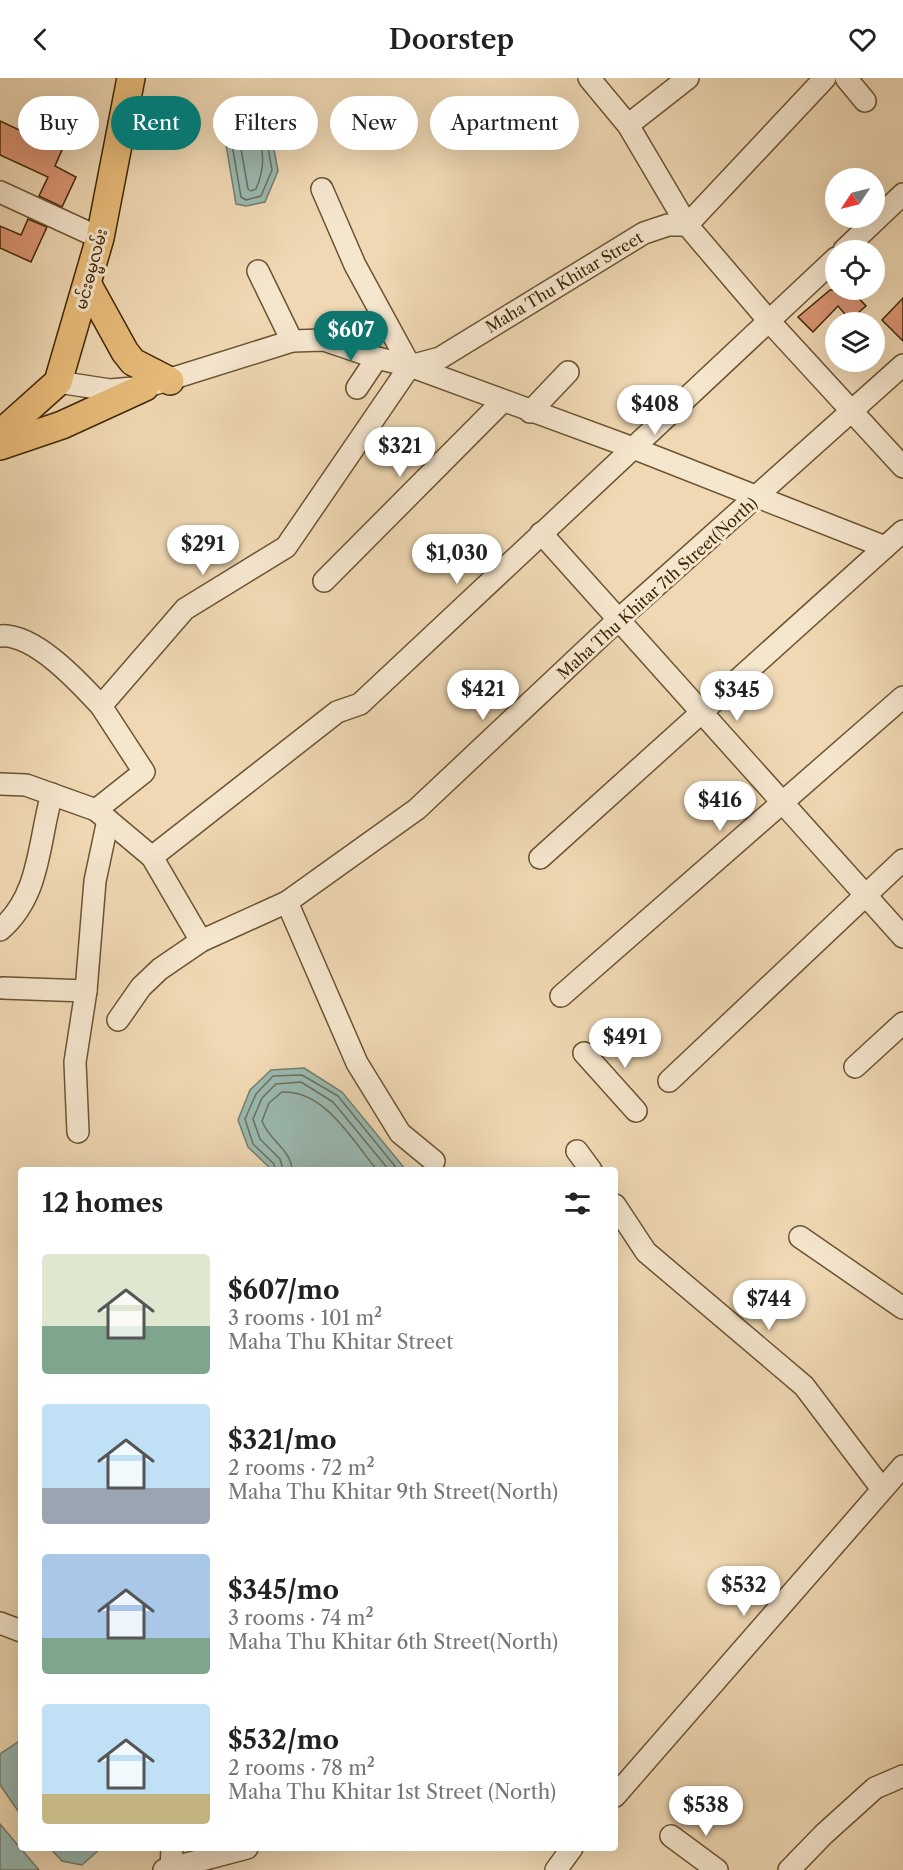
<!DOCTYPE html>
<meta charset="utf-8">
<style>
:root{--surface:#fff;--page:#f2f2f2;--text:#222;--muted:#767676;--accent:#0f766e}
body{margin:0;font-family:"Libre Caslon Text","Noto Sans Myanmar",serif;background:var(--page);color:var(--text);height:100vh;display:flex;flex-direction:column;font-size:22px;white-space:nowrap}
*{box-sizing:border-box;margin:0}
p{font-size:20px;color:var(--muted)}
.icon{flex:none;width:33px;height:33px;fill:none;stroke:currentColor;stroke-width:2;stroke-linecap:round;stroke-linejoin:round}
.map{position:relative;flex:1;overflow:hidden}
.drawer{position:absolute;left:18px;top:1089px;width:600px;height:684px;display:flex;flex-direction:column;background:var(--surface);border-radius:6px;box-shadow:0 6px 24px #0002}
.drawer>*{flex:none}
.hud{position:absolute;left:18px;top:18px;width:600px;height:54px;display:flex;gap:12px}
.needle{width:39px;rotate:235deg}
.buttons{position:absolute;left:825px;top:90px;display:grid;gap:12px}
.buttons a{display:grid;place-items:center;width:60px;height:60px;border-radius:50%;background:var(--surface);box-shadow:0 6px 24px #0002;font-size:30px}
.price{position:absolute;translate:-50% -51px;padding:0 14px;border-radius:21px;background:#fff;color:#222;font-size:20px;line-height:39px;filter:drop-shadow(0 2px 3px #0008)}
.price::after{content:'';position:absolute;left:50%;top:36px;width:18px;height:14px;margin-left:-9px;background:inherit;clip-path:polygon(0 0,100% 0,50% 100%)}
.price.active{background:var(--accent);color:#fff}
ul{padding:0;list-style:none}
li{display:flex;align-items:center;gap:18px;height:150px;padding:0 24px}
li span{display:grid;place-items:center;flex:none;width:168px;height:120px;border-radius:6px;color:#555}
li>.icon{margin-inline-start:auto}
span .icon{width:72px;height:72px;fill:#fffc;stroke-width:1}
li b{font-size:26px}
h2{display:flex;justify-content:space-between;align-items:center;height:72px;padding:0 24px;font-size:26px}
.chip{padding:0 21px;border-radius:27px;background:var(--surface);box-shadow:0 6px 24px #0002;font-size:21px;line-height:54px}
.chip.active{background:var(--accent);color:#fff}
header{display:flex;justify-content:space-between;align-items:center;height:78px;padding:0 24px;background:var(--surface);font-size:27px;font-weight:600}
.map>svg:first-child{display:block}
</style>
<header><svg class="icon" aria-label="back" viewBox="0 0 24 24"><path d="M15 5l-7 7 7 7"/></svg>Doorstep<svg class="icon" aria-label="heart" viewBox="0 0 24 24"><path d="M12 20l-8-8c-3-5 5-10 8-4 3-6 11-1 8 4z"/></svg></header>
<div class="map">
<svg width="903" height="1792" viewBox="0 0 903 1792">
<rect width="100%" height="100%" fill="#efd8b3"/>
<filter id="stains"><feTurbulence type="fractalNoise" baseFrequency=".00333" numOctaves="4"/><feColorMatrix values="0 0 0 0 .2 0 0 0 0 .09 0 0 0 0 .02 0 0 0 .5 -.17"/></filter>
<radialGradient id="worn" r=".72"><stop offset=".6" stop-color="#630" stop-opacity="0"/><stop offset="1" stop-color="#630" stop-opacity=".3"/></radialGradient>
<g fill="#9ab9b1" stroke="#767f6d" stroke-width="1.5">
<polygon points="245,23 270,50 278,93 265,124 246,128 236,126 223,49 225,31"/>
<polygon points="304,990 342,1014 406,1092 272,1092 248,1069 238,1042 250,1012 271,992"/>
<polygon points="21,1662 21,1737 0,1707 0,1676"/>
<polygon points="0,1746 39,1792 0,1792"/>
<polygon points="50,1770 101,1770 82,1787 62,1783"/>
</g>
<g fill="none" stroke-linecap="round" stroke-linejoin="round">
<g stroke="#6d705c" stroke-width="1.5">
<polygon points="243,31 265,53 272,92 261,118 246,122 241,119 229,49 231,36"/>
<path d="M 242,40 C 264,61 268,83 256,111 L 251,113 L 248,111 L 237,48 L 238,41 Z"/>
<polyline points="275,1092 274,1086 253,1066 245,1041 256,1016 273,998 302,997 338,1018 398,1092"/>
<polyline points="283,1092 280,1081 260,1061 253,1041 262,1020 276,1006 301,1004 333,1024 389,1092"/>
<path d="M 292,1092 C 291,1071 270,1064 262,1043 L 269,1025 L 282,1014 C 325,1012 352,1062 377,1092"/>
</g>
</g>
<g fill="#db9574" stroke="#402806" stroke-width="1.5">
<polygon points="0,43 62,72 55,88 76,99 62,129 39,118 48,99 0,77"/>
<polygon points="28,141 47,149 31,184 0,170 0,148 21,157"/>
<polygon points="830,212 851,212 866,228 850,242 838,228 813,254 798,239"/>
<polygon points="903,220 903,263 882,242"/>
</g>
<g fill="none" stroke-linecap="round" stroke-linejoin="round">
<g stroke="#6c5431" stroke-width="24">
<g id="minor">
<polyline points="589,0 628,47 687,147 825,0"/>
<polyline points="846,0 865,23"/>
<polyline points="628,47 688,0"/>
<polyline points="322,111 355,187 410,288"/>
<polyline points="0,114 100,160"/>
<polyline points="844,172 903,116"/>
<polyline points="258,193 292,263"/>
<polyline points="410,288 633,370 885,469"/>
<polyline points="58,304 110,312 145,309 292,263 324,262 377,280 410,288 440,280 644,155 668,147 687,147 769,243 903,389"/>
<polyline points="357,310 377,280"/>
<polyline points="530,334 568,294"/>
<polyline points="541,455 903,859"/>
<polyline points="324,503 503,323"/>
<path d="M 0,558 C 34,555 79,604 101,628"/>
<polyline points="0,706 26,707 96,732 152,779 201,863"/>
<polyline points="96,732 144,694 101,628 185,531 286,469 410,288"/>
<polyline points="152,779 337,634 360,626 836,180"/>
<polyline points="540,780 903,453"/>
<polyline points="287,824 357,985 400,1055 434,1083"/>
<path d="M 0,852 C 41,817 38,764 52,716"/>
<polyline points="3,910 86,913"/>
<polyline points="561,918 903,619"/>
<polyline points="118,942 141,909 160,891 201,863 287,824 417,731 619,541 903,287"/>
<polyline points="584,975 636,1033"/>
<polyline points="855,989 903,945"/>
<polyline points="669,1003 903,782"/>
<polyline points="78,1054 75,984 86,913 95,803 108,742"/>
<polyline points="577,1073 591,1092"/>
<polyline points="615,1127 646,1174 804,1308 882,1411"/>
<polyline points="800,1159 903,1230"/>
<polyline points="0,1545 21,1553"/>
<polyline points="615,1718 903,1388"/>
<polyline points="671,1758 717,1792"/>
<polyline points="164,1792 247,1770"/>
<polyline points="171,1792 172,1770"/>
<polyline points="556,1792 572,1770"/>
<polyline points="789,1792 824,1756 875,1710 903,1698"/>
</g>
</g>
<g stroke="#402806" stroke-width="30">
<g id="major">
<polyline points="88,207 125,274 133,284 170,303"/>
<polyline points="0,356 58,304 100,160 131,0"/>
<polyline points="0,368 62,347 145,309"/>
</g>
</g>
<use href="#minor" stroke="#f5e6ce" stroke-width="21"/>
<use href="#major" stroke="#e8bc7a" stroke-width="27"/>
</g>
<g text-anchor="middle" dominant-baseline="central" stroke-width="6" stroke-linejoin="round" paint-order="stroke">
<g font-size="16" fill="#402806" stroke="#f5e6ce">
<text transform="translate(91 191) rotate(-75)">မင်းဓမ္မလမ်း</text>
<text transform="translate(564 204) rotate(-31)">Maha Thu Khitar Street</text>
<text transform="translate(657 510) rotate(-42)">Maha Thu Khitar 7th Street(North)</text>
</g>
</g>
<rect width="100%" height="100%" filter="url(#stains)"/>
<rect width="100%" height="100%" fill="url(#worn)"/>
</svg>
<div class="buttons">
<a><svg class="needle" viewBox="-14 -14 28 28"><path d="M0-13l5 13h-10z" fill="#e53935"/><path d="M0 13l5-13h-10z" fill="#767676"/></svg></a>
<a><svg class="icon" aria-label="locate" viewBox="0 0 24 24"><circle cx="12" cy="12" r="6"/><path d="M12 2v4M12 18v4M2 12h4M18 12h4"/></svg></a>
<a><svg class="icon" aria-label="layers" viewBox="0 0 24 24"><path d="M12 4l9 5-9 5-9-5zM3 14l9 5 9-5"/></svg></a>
</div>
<b class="price active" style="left:351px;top:284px">$607</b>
<b class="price" style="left:655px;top:358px">$408</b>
<b class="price" style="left:400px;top:400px">$321</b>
<b class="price" style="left:203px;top:498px">$291</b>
<b class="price" style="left:457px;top:507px">$1,030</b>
<b class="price" style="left:483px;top:643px">$421</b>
<b class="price" style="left:737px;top:644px">$345</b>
<b class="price" style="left:720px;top:754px">$416</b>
<b class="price" style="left:625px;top:991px">$491</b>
<b class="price" style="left:769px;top:1253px">$744</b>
<b class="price" style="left:744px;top:1539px">$532</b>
<b class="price" style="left:706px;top:1759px">$538</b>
<div class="hud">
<a class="chip">Buy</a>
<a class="chip active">Rent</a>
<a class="chip">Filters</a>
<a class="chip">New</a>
<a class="chip">Apartment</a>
</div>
<section class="drawer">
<h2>12 homes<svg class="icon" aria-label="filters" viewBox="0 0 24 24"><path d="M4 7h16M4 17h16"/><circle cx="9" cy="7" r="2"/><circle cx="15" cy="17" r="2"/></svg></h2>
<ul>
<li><span style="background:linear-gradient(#dfe7d0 60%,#7fa58c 0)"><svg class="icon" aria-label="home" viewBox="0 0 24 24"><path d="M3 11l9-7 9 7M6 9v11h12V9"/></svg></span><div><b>$607/mo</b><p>3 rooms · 101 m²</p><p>Maha Thu Khitar Street</p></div></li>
<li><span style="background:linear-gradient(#bfe0f5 70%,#9aa5b1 0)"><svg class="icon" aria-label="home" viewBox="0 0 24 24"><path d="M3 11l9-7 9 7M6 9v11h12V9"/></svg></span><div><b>$321/mo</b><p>2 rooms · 72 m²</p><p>Maha Thu Khitar 9th Street(North)</p></div></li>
<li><span style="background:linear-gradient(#a9c7e8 70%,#7fa58c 0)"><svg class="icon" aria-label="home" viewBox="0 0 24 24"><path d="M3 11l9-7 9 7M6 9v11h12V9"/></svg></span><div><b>$345/mo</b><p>3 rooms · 74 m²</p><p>Maha Thu Khitar 6th Street(North)</p></div></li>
<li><span style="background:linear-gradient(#bfe0f5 75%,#c2b280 0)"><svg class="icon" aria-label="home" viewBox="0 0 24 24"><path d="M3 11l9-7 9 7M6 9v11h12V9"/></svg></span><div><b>$532/mo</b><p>2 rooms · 78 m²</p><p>Maha Thu Khitar 1st Street (North)</p></div></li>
</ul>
</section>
</div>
